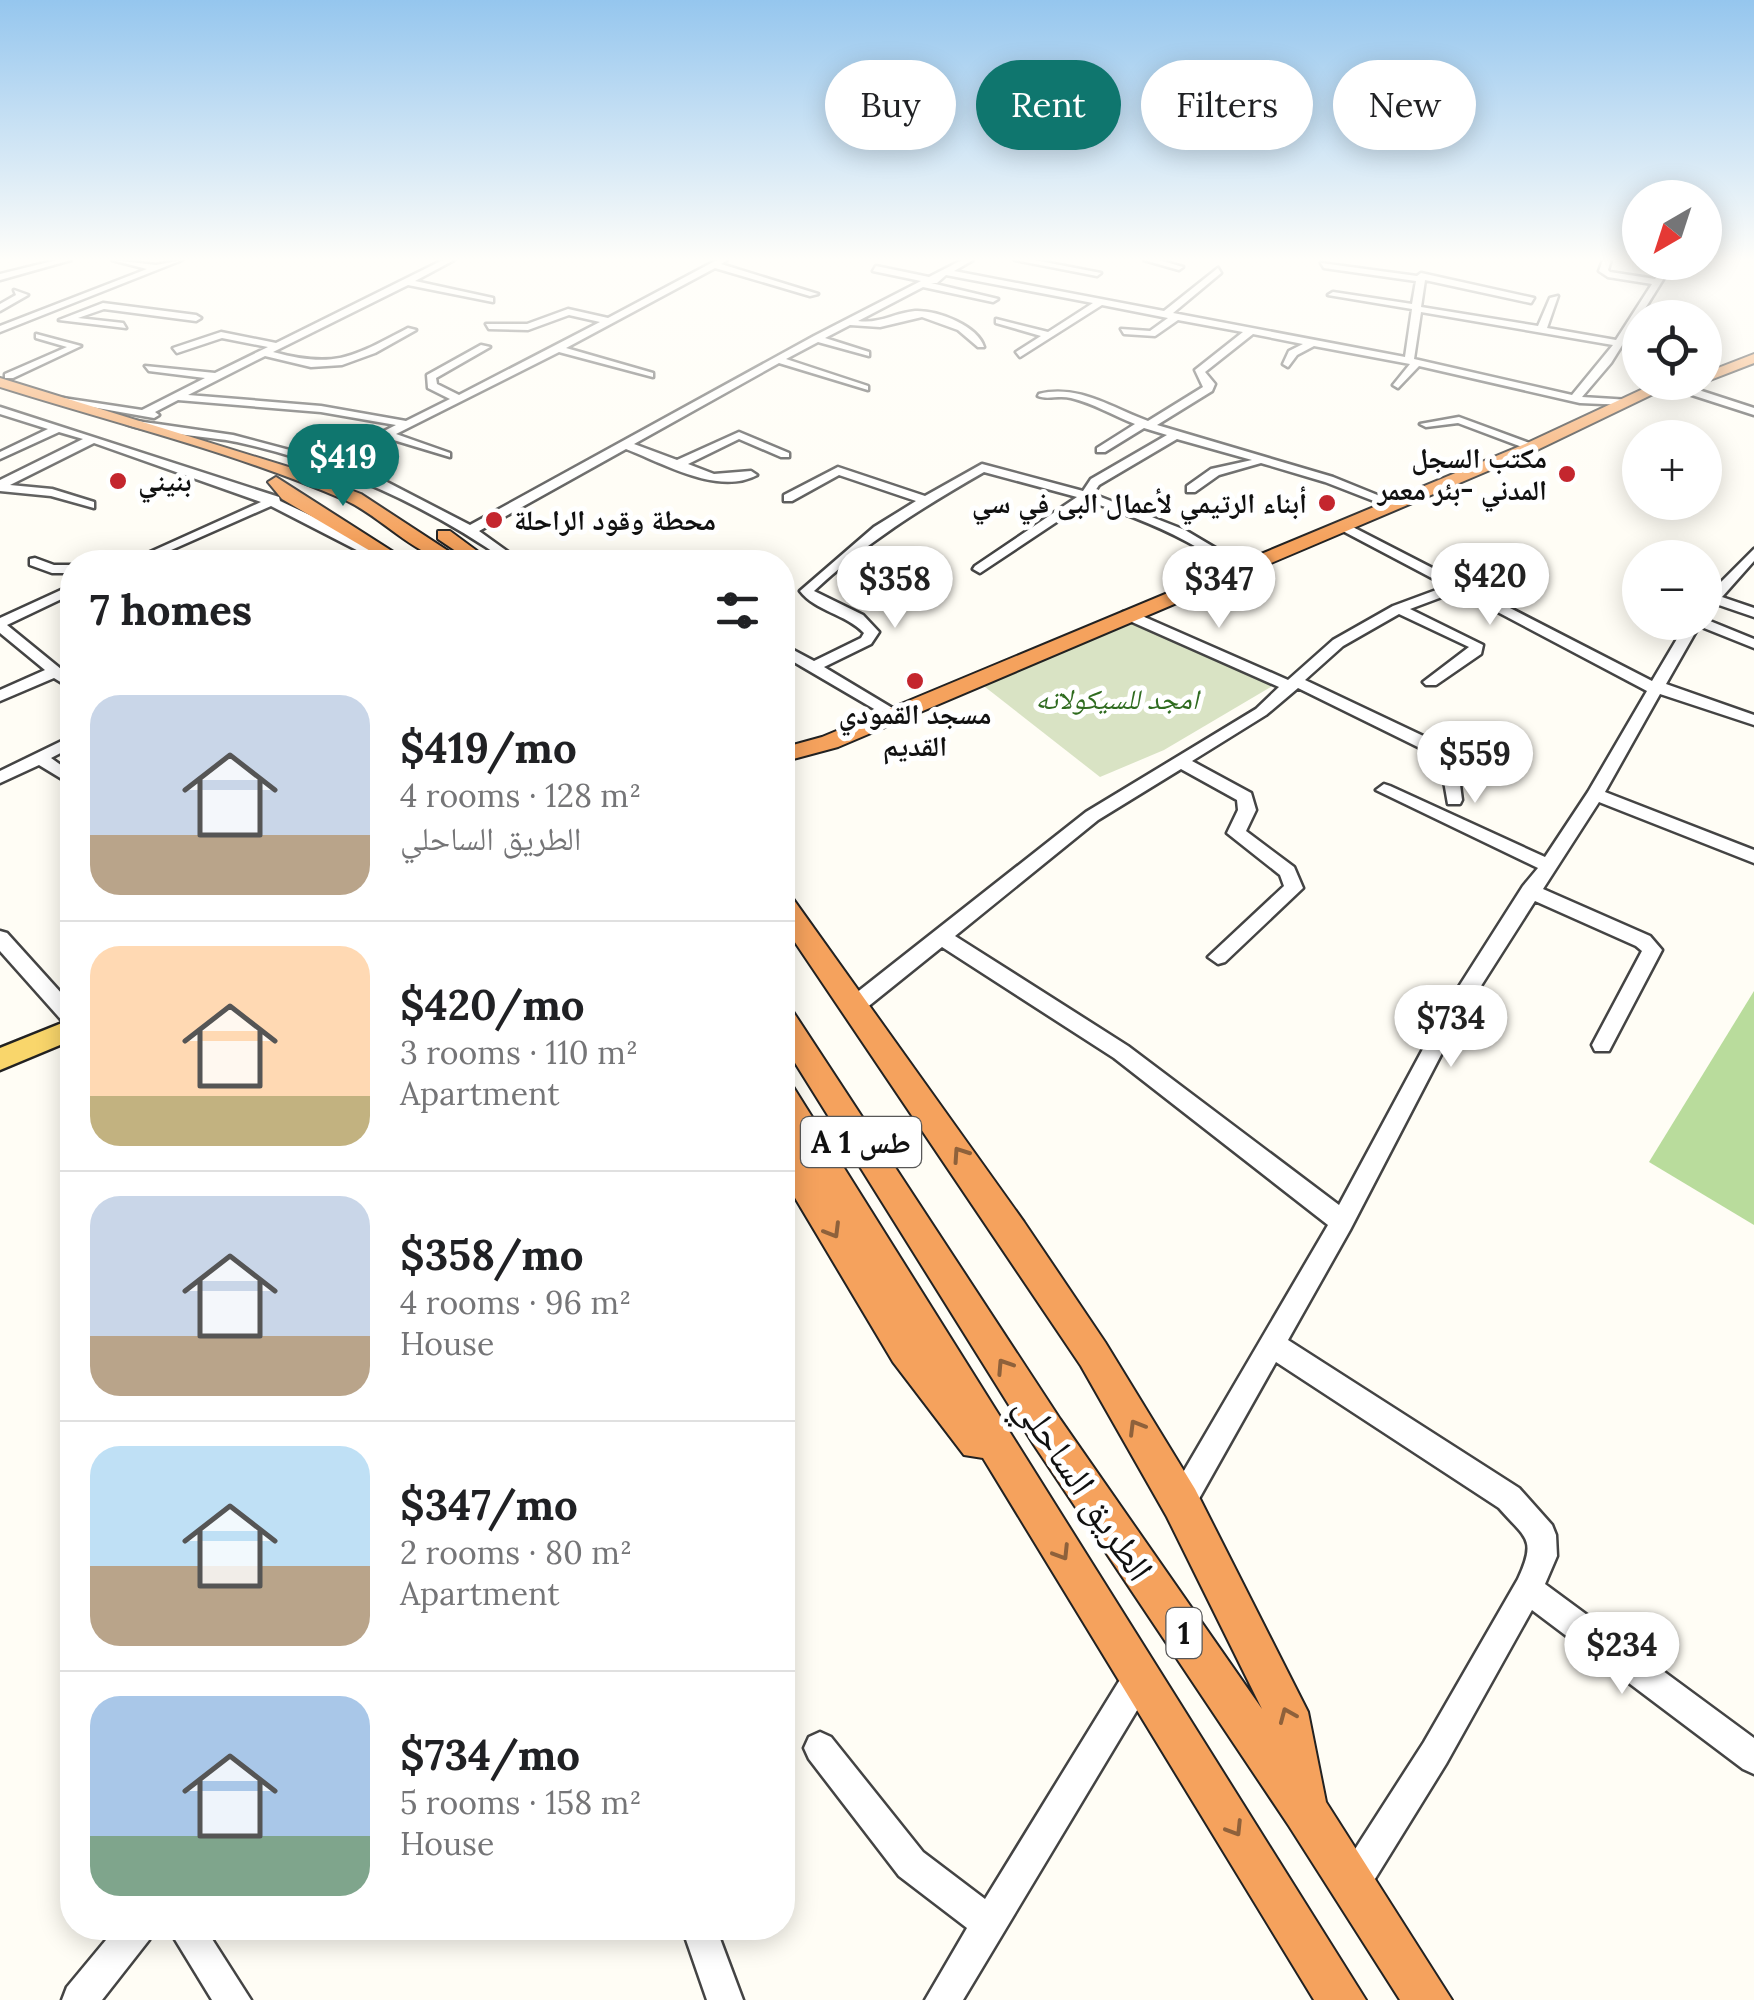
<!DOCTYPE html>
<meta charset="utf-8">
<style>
:root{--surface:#fff;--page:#f2f2f2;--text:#202124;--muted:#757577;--line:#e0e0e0;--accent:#0f766e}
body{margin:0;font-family:Lora,"Noto Naskh Arabic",serif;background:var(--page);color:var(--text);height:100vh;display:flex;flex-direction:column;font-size:38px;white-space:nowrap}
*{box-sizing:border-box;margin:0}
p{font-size:32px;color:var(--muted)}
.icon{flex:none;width:55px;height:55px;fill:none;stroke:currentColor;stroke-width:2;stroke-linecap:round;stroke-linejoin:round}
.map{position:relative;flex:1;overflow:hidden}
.details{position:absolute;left:60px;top:550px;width:735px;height:1390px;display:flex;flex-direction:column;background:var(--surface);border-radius:40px;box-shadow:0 5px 25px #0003}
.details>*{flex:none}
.hud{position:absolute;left:825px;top:60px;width:778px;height:90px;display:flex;gap:20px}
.needle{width:65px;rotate:219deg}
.tools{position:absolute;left:1622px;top:180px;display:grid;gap:20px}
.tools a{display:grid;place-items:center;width:100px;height:100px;border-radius:50%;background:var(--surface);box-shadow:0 5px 25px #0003;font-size:50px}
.price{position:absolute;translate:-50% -85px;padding:0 22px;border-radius:35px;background:#fff;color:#222;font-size:32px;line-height:65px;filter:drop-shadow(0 2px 5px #0008)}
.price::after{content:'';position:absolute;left:50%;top:60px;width:30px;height:22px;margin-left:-15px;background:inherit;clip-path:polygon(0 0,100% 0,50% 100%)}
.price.current{background:var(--accent);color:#fff}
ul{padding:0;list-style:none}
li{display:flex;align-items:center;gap:30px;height:250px;padding:0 30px}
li+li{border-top:2px solid var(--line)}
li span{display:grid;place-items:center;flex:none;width:280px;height:200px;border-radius:30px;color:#555}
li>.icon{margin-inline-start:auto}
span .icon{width:120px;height:120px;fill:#fffc;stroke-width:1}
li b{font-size:42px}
h2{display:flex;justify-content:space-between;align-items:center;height:120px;padding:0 30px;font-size:42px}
.tag{padding:0 35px;border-radius:45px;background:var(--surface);box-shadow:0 5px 25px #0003;font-size:35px;line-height:90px}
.tag.current{background:var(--accent);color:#fff}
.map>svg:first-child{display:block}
</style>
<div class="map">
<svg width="1754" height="2000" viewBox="0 0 1754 2000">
<rect width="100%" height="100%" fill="#fffdf5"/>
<polygon fill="#b9dc9c" points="1754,991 1754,1225 1649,1162"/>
<polygon fill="#d9e3c4" points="1143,618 1274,685 1164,750 1100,777 980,683"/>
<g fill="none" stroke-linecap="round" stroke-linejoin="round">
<g stroke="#444" stroke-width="5">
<g id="minor">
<polygon points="57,260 71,260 0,280 0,274"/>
<polygon points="112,260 156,265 182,260 0,332 0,326 147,269"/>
<path d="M 443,260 L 454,260 L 415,281 L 493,298 L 493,302 L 408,285 L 273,352 C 335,369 353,357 408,328 L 416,330 L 375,353 L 342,365 L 311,367 L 265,356 L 188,395 L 321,406 L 406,421 L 450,399 L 428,388 L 427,375 L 481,345 L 490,347 L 436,378 L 437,384 L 459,395 L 600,322 L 569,315 L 528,330 L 489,329 L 486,324 L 527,324 L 568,309 L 608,318 L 717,260 L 727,260 L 721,264 L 818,294 L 810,296 L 715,268 L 566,348 L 653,373 L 653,377 L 559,352 L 396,434 L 450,453 L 450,457 L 387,438 L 338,463 L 385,481 L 470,525 L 814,336 L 921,281 L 873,271 L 876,266 L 929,277 L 962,260 L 973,260 L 954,271 L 1164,311 L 1218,268 L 1221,273 L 1173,313 L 1405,357 L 1412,309 L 1328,295 L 1333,292 L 1412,304 L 1416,281 L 1324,268 L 1321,263 L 1417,276 L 1421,273 L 1534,298 L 1531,303 L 1425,280 L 1421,307 L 1538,326 L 1550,298 L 1558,296 L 1547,328 L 1616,340 L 1652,284 L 1608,277 L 1599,271 L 1603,260 L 1611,260 L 1608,270 L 1610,272 L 1655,279 L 1665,262 L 1674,262 L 1611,363 L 1582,397 L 1630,400 L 1630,404 L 1626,405 L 1580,403 L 1419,366 L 1398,388 L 1393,385 L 1410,364 L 1314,346 L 1297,355 L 1288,367 L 1283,364 L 1289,351 L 1303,344 L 1253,334 L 1205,372 L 1215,384 L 1212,391 L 1157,425 L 1333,477 L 1402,505 L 1392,508 L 1325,482 L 1261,463 L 1219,475 L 1195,492 L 1187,492 L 1187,486 L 1211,469 L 1252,460 L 1177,439 L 1099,485 L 1093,494 L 1185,530 L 1244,565 L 1244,571 C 1231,572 1221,562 1210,555 C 1172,531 1130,515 1088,501 L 980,573 L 973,569 L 975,566 L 1077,497 L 984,472 C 923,507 865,543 814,591 L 863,615 L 879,632 L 871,644 L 824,667 L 899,712 L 901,715 L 893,720 L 782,655 L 782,644 L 814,661 L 861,638 L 864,633 C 846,614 815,611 800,591 L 874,527 L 916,501 L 839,475 L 792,501 L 784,501 L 784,495 L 838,467 L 925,496 L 982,464 L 1083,491 L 1091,479 L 1167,435 L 1144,428 L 1105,452 L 1097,452 L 1097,448 L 1135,424 C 1114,416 1093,403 1071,398 C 1059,395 1047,400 1038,396 L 1039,394 C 1078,384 1112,408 1148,421 L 1203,387 L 1195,370 L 1243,332 L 1178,320 L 1155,336 L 1124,334 L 1121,329 L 1150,331 L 1168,318 L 1102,305 L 1020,357 L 1016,352 L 1041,336 L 996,323 L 996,319 L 1048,332 L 1093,303 L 946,275 L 937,283 L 931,283 L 998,299 L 993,302 L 923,287 L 858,321 C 880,324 894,313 915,311 C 938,310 978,326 984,347 L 978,347 L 958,330 L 922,317 L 880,327 L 850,325 L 825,338 L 869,352 L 869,356 L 818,342 L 786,359 L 868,386 L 868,390 L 779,363 L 634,444 L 677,460 L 739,432 L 789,453 L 789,457 L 781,457 L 739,439 L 688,464 L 714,474 L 751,471 L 757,475 C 718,496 663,463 626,449 L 479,531 L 522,562 L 508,562 C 425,504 336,464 237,442 C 210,436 143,433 124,423 L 130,420 L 233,435 L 327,460 L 396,425 L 321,412 L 178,400 L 155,412 L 159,415 L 154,418 L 58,401 L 63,398 L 142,410 L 205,378 L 149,371 L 145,366 L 215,373 L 268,347 L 222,338 L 177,353 L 173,348 L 221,332 L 276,343 ZM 1421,312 L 1613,345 L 1572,395 L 1414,359 Z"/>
<polygon points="1015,260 1034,260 1101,273 1097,276"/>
<polygon points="1144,260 1159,260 1183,267 1179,270"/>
<polygon points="14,290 28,295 0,311 0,304 16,295"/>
<polygon points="103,303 196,315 201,318 196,321 104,309 78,318 123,323 126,328 59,320"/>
<polygon points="36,334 81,346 13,378 5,378 5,374 67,347 36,338"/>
<polygon points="1664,382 1674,382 1754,408 1754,415 1664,386"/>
<polygon points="0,407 279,497 280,501 348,533 396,562 380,562 271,506 144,562 128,562 261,502 94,443 10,485 52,489 94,502 94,508 51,496 0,491 0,480 83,439 59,432 0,459 0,452 48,429 0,414"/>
<polygon points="1459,417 1535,445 1537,447 1527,449 1458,423 1426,427 1420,424"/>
<path d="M 1343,522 L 1652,681 L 1687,622 L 1705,622 L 1705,619 L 1754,639 L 1754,648 L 1699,626 L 1666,684 L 1754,715 L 1754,725 L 1660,694 L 1605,792 L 1754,850 L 1754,863 L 1599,802 L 1543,889 L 1650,936 L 1662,950 L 1609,1051 L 1595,1051 L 1592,1045 L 1642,951 L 1636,946 L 1535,901 L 1458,1022 L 1350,1230 L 1288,1340 L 1519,1488 L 1552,1525 L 1556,1535 L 1557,1556 L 1545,1584 L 1754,1738 L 1754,1774 L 1743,1769 L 1532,1610 L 1446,1764 L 1365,1895 L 1353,1900 L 1341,1895 L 1336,1883 L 1341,1871 L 1424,1742 L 1518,1579 C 1537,1538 1526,1539 1499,1508 L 1276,1362 L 1191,1513 L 1181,1517 L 1171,1513 L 1167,1503 L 1171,1493 L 1328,1225 L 1114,1058 L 942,947 L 860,1013 L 846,1013 L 843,1007 L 846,1001 L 1086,812 L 1256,709 L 1279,687 L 1123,618 L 1123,612 L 1133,612 L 1288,680 L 1333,640 L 1393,606 L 1447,586 L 1339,529 L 1339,523 ZM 1458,591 L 1647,691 L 1588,792 L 1545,857 L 1390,786 L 1384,784 L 1376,790 L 1538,868 L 1523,886 L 1444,1010 L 1339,1205 L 1128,1046 L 955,936 L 1098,820 L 1181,769 L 1237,800 L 1238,810 L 1227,833 L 1280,875 L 1284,886 L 1208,957 L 1218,964 L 1225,962 L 1303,888 L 1294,867 L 1246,831 L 1256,810 L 1251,793 L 1192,761 L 1266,715 L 1298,688 L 1424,750 L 1442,770 L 1448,804 L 1460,804 L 1462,800 L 1458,769 L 1436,742 L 1305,680 L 1343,646 L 1399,614 L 1469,647 L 1423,682 L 1426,685 L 1436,685 L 1481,654 L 1483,645 L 1410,609 Z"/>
<polygon points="1754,549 1754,561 1722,597 1754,608 1754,617 1716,604 1705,612 1708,595"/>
<polygon points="35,558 54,565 72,565 72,573 52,573 30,565 30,559"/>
<polygon points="72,585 72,594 7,625 72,678 72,689 54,678 0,701 0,690 45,670 0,633 0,618"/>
<polygon points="72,736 72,747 51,758 72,773 72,785 39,765 0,783 0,771"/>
<polygon points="0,931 7,933 72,1005 72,1026 65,1024 0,951"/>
<polygon points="1140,1661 1151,1665 1155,1676 1151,1687 963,2000 925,2000 967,1928 899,1876 809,1759 804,1748 809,1737 820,1732 831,1737 923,1852 985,1899 1129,1665"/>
<polygon points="116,1928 154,1928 149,1940 102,2000 62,2000 67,1987"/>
<polygon points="168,1928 205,1928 251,2000 212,2000"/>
<polygon points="682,1928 716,1928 743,2000 707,2000"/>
</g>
</g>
<g stroke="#222" stroke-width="5">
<polygon id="major" points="72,1019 72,1040 0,1070 0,1048"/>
</g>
<g stroke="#222" stroke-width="4">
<g id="highway">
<polygon points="1754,354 1754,363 1705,382 1705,373"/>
<path d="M 0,378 L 295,469 L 361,494 L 465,562 C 421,565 384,517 345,500 C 235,452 114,423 0,387 Z"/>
<polygon points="1658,382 1678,382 1537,450 838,747 782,762 782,748 822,737 1525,444"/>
<polygon points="276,477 409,562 389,562 282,499 268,482"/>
<polygon points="438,531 450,531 492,562 472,562 438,539"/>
<polygon points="782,894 791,896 1024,1222 1105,1342 1195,1489 1308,1712 1326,1802 1452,2000 1400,2000 1289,1826 1034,1445 782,1042 782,1007 792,1010 1060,1419 1262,1709 1167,1517 1081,1366 782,923"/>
<polygon points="782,1082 792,1085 1366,2000 1314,2000 983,1458 964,1455 893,1362 782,1176 782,1134 791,1137 782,1122"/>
</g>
</g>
<use href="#minor" fill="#fff" fill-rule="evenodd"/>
<use href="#major" fill="#f9d66b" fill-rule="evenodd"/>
<use href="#highway" fill="#f5a25d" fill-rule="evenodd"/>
</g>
<defs><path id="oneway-chevron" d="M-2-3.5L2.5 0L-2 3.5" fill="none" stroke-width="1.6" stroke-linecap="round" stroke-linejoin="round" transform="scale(2.5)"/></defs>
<g stroke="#8e613b">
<use href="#oneway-chevron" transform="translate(960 1154) rotate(-124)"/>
<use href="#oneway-chevron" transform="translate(833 1231) rotate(59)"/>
<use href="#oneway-chevron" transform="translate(1004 1366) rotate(-123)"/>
<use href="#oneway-chevron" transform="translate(1136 1427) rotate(-121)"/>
<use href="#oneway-chevron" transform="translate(1062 1553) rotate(58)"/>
<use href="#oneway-chevron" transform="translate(1287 1715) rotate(-113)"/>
<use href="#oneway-chevron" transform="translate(1235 1829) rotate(58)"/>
</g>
<linearGradient id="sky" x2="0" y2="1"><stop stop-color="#95c6ee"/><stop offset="0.48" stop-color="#fffefa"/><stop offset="1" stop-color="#fffefa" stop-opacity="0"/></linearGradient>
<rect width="1754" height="540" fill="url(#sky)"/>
<g fill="#c4262e" stroke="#fff" stroke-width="4">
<circle cx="1567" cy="474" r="10"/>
<circle cx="118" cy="481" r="10"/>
<circle cx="1327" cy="503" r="10"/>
<circle cx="494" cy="520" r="10"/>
<circle cx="915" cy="681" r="10"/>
</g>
<g text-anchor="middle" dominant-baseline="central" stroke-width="10" stroke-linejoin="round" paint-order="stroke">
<g font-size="28" font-weight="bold" fill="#111" stroke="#fff" text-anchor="end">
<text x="1547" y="458">مكتب السجل<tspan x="1547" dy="32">المدني -بئر معمر</tspan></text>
<text x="138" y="481" text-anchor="start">بنيني</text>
<text x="1307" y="503">أبناء الرتيمي لأعمال البى في سي</text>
<text x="514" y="520" text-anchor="start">محطة وقود الراحلة</text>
<text x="915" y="714" text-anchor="middle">مسجد القمودي<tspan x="915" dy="32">القديم</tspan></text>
</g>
<g font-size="28" font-style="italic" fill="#2f6b1f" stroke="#fff">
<text x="1117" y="699">امجد للسيكولاته</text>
</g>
<g fill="#fff" stroke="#585858" stroke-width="2.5">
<rect x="801" y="1117" width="120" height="50" rx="8"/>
<rect x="1166.5" y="1608" width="35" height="50" rx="8"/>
</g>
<g font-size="30" font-weight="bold" fill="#111">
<text x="861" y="1142">A 1 طس</text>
<text x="1184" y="1633">1</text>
</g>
<g font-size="38" fill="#111" stroke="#fff">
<text transform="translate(1085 1487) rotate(56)">الطريق الساحلي</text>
</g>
</g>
</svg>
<div class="tools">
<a><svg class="needle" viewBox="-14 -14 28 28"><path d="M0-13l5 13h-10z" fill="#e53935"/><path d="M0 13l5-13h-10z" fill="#757577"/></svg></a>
<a><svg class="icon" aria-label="locate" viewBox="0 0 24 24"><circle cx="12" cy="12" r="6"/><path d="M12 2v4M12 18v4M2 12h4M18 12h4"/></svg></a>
<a>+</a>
<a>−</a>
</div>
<b class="price current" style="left:343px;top:509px">$419</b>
<b class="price" style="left:1490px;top:628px">$420</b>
<b class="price" style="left:895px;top:631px">$358</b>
<b class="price" style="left:1219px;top:631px">$347</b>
<b class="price" style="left:1475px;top:806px">$559</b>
<b class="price" style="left:1451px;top:1070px">$734</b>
<b class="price" style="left:1622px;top:1697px">$234</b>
<div class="hud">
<a class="tag">Buy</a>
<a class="tag current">Rent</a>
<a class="tag">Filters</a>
<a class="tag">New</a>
</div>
<section class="details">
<h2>7 homes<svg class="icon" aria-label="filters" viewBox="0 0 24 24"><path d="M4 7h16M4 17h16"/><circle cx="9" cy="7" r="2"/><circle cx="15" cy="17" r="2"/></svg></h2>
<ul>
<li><span style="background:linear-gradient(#c9d6e8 70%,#b9a48a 0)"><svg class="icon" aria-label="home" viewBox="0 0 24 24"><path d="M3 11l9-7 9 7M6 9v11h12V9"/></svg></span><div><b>$419/mo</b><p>4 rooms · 128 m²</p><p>الطريق الساحلي</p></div></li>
<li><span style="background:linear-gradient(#ffd9b3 75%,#c2b280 0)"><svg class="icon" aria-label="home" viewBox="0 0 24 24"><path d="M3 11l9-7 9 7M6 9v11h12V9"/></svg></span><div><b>$420/mo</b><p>3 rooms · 110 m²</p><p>Apartment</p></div></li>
<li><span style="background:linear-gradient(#c9d6e8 70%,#b9a48a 0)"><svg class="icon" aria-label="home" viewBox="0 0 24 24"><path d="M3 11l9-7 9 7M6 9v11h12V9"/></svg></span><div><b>$358/mo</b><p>4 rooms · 96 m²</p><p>House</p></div></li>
<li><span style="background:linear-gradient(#bfe0f5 60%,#b9a48a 0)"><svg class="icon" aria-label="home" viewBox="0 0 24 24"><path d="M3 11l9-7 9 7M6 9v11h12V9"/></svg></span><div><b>$347/mo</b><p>2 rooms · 80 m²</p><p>Apartment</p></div></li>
<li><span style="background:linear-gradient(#a9c7e8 70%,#7fa58c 0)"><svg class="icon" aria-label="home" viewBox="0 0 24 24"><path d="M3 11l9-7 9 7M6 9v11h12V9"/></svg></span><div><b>$734/mo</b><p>5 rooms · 158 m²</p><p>House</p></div></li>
</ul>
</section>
</div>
